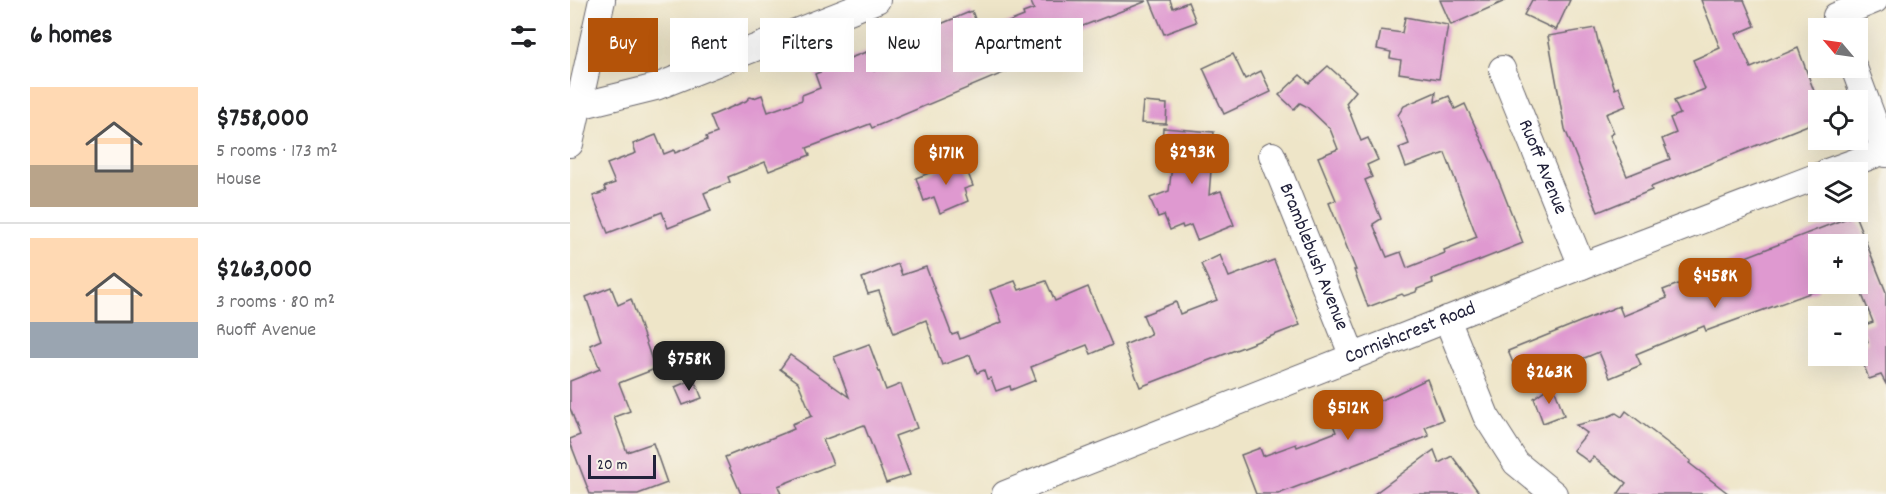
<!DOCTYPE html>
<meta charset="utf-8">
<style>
:root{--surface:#fff;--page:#f2f2f2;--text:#202124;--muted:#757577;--line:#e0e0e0;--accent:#b45309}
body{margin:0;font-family:Dekko,sans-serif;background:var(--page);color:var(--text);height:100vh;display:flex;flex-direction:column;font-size:22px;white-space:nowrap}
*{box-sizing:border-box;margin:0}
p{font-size:20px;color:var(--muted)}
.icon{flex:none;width:33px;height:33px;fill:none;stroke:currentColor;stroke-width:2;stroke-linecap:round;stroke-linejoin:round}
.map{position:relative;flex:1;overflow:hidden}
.drawer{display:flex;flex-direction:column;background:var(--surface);width:570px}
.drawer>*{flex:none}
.hud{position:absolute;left:18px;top:18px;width:570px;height:54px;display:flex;gap:12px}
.needle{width:39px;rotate:299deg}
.tools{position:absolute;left:1238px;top:18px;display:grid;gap:12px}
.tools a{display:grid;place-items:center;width:60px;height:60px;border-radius:0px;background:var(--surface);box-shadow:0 6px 24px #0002;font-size:30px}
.scale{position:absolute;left:18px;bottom:15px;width:68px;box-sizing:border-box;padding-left:6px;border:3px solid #22223b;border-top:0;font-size:16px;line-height:21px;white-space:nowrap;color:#22223b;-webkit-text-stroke:4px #f7f3e8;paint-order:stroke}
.price{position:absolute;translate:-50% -51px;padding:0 14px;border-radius:12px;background:var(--accent);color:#fff;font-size:20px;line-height:39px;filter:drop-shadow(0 2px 3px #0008)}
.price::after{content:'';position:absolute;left:50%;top:36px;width:18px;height:14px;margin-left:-9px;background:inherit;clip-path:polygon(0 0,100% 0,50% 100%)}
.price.on{background:#222;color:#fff}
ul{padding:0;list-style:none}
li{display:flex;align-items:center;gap:18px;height:150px;padding:0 30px}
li+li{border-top:2px solid var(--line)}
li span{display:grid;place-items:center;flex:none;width:168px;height:120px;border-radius:0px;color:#555}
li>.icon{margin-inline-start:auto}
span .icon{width:72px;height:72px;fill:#fffc;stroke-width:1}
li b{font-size:26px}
h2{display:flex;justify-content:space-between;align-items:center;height:72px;padding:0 30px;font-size:26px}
.chip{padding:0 21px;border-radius:0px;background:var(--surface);box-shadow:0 6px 24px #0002;font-size:21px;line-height:54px}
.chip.on{background:var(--accent);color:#fff}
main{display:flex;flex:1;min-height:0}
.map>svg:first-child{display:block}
</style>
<main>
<section class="drawer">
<h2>6 homes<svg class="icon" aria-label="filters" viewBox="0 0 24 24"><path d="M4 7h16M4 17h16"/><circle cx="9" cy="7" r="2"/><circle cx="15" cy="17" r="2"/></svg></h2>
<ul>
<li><span style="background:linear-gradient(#ffd9b3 65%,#b9a48a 0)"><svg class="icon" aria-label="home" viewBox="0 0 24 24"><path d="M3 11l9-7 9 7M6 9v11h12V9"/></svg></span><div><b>$758,000</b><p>5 rooms · 173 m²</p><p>House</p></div></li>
<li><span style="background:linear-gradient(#ffd9b3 70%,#9aa5b1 0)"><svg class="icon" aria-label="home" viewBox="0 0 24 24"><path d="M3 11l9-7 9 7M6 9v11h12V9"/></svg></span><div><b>$263,000</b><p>3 rooms · 80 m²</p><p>Ruoff Avenue</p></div></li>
</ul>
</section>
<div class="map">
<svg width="1316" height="494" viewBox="0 0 1316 494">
<rect width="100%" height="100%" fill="#f7f3e8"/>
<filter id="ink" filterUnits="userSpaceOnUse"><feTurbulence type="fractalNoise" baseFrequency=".0167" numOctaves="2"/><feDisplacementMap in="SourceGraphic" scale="12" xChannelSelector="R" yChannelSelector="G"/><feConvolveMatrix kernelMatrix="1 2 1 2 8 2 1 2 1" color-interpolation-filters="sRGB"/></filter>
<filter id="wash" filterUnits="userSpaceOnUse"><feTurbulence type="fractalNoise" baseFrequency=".008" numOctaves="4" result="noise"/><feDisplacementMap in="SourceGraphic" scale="24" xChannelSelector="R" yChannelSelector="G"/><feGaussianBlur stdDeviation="1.35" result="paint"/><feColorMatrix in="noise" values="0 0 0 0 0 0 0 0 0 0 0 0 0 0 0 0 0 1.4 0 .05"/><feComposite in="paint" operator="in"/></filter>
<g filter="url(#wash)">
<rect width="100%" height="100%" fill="#eee5c8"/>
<g id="blocks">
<g fill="#df99d0">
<polygon points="460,0 577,1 500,31 508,52 486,60 483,52 302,128 300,124 237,148 240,155 199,171 195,162 158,177 160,182 134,193 141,211 98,228 92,212 38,233 23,196 36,191 34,187 45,183 37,164 66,153 63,144 86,135 94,154 104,150 105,153 137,140 136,137 147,133 140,116 176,101 180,97 184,98 192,95 198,112 232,100 232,95 250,88 245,74 273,63 272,61 296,52 304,71 313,67 315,70 347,58 346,56 357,51 349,33 402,11 409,30 420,26 421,29 454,16 453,13 464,9"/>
<polygon points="580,0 600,0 603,8 618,2 626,22 594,34"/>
<polygon points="870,0 937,0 881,25"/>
<polygon points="962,0 1000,0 986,30 954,15"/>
<polygon points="1131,0 1174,0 1185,26 1166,34 1181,68 1228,48 1248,102 1248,121 1081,187 1082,190 1028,212 995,129 978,36 1025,28 1028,41 1045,89 1049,87 1056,106 1036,114 1044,133 1040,135 1057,176 1100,159 1092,139 1106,133 1100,118 1110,114 1104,101 1135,89 1123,60 1150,48"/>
<polygon points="835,17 878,25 869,79 829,73 831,60 820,58 821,52 807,49 811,30 832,33"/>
<polygon points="663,54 675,79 691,71 701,92 654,114 633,68"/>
<polygon points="758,66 786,91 776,103 791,141 798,138 808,160 797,165 802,177 795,180 811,219 803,224 817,257 831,252 837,268 875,253 874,250 907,237 875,153 836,167 829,148 839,144 828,115 834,106 866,92 865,102 879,96 885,109 895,104 921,161 953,243 862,279 863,283 847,289 846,292 834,296 832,294 798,307 784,270 786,270 759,203 766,200 748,157 768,149 760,129 736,106 730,103 724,109 709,95 730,75 739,83"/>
<polygon points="573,102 597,104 596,124 571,123"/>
<polygon points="593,128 644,132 639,195 651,191 664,225 627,240 621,225 613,228 612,225 600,230 594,215 588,217 580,198 599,191 603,157 603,155 591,154"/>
<polygon points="393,160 403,186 394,189 398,201 370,213 364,197 354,201 346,178"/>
<polygon points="1285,215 1316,292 1316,384 1311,375 1299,379 1287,347 1298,342 1292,326 1303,322 1287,282 1287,244 1248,244 1248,290 1136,331 1134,326 1066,354 1071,365 1040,378 1029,352 985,370 986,373 959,384 955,374 949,377 938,351 1049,306 1053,316 1097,298 1093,290 1111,283 1116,295 1160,278 1155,265"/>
<polygon points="650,255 659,277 704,260 730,325 570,387 554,345 581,334 573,315 606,302 610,314 647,300 631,264"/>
<polygon points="328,264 332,275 356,267 382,335 388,333 390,339 432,322 420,290 445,281 449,290 476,281 485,301 518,287 542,345 521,354 517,345 461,367 466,380 441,390 440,386 426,391 421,378 417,379 414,370 407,373 400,355 372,365 356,320 324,333 309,291 298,294 292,278"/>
<polygon points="41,287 48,305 61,299 85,369 49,383 60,411 44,417 57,452 83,443 97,483 68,494 20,494 0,442 0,439 10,435 0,408 0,381 30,369 20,345 31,340 16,297"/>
<polygon points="299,344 316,390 331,384 347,428 325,436 340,475 316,483 294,425 253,440 263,464 208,486 211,494 171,494 155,457 224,429 222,424 242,416 228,382 210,369 220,355 279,397 264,357"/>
<polygon points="124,379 132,398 113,405 105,387"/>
<polygon points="857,379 873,420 855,427 859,436 708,494 686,494 671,455 690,448 693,456 726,444 727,447 766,432 761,420 826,394"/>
<polygon points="983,384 994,415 973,423 964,398"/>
<polygon points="1056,411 1121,461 1119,463 1159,494 1048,494 1056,483 1023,457 1019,462 1003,450 1017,433 1006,425 1035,418 1046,413 1052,417"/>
<polygon points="864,450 869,463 882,456 910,494 804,494"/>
</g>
</g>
</g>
<g filter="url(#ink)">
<use href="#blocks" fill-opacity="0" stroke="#69666c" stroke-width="1.5"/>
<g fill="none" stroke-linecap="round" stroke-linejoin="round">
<g stroke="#69666c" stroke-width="28">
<g id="minor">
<polyline points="1266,16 1305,0"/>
<polyline points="1284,68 1316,154"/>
<path id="s1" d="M 932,69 L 1012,266"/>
<polyline points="9,106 86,87 307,0"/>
<polyline points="0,144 32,0"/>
<path id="s2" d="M 702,155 L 783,357"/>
<polyline points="1257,172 1315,151"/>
<polyline points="877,319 916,416 946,463 984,494"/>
<path id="s3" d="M 435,494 L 1012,266 L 1248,176"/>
</g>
</g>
<use href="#minor" stroke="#fff" stroke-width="26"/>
</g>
</g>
<g text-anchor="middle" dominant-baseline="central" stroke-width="4.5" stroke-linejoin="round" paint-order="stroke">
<g font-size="20" fill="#22223b" stroke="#f7f3e8">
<text stroke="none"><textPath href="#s1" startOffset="106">Ruoff Avenue</textPath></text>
<text stroke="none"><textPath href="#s2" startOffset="110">Bramblebush Avenue</textPath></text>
<text stroke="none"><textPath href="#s3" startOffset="436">Cornishcrest Road</textPath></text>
</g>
</g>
</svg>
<div class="tools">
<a><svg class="needle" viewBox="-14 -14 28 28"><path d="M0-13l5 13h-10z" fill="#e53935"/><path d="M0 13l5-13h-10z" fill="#757577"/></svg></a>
<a><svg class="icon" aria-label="locate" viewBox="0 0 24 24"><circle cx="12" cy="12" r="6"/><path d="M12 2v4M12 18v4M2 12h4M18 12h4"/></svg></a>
<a><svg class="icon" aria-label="layers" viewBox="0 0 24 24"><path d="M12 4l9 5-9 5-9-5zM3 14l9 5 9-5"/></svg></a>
<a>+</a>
<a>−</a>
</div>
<div class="scale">20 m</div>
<b class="price" style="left:622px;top:185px">$293K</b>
<b class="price" style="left:376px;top:186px">$171K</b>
<b class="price" style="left:1145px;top:309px">$458K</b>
<b class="price on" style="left:119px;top:392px">$758K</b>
<b class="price" style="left:979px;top:405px">$263K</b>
<b class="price" style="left:778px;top:441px">$512K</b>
<div class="hud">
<a class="chip on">Buy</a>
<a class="chip">Rent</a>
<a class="chip">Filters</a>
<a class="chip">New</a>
<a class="chip">Apartment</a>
</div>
</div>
</main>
